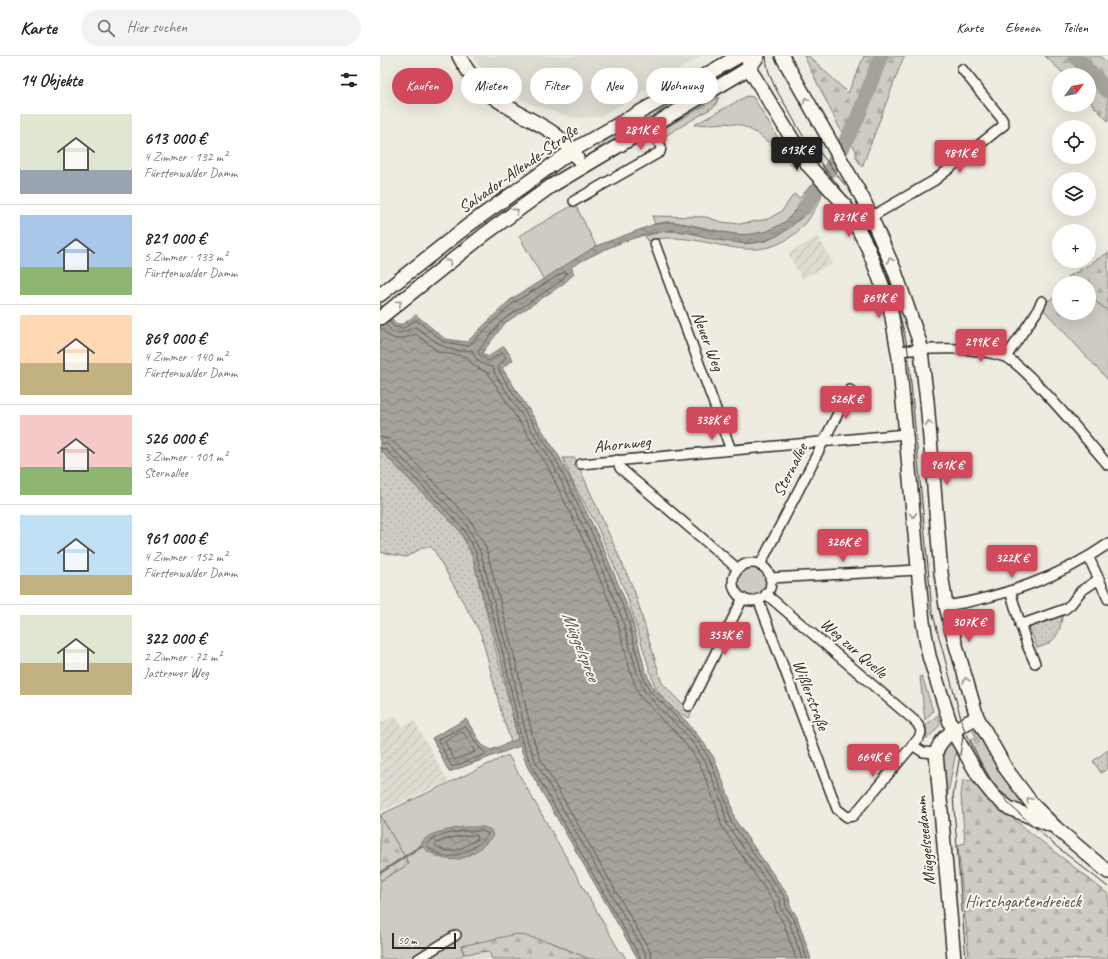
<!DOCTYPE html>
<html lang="de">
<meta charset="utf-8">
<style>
:root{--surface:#fff;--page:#f2f2f2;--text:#222;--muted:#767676;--line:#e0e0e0;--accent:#d1495b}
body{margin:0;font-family:Caveat,sans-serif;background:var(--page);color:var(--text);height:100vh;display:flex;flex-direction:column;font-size:15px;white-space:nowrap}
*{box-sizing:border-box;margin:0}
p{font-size:13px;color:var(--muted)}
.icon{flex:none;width:22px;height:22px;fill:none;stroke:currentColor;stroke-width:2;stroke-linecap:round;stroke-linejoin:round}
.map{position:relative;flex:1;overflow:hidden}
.drawer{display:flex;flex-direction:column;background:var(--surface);width:380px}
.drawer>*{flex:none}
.banner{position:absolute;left:12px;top:12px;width:380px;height:36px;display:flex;gap:8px}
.needle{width:26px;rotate:58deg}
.fabs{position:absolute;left:672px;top:12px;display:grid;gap:8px}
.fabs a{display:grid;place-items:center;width:44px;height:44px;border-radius:50%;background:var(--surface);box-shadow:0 4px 16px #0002;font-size:20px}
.scale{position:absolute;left:12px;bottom:10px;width:64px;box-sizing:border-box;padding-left:4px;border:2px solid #2b2b2b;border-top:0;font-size:11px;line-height:14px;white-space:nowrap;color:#2b2b2b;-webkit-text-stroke:3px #fbf7ec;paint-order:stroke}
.price{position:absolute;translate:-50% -34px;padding:0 9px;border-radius:4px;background:var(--accent);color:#fff;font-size:13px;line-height:26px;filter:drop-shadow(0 1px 2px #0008)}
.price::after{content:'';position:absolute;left:50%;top:24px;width:12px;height:9px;margin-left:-6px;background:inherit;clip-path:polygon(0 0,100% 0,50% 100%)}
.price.active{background:#222;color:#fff}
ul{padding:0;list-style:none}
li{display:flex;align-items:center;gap:12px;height:100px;padding:0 20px}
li+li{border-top:1px solid var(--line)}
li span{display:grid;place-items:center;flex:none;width:112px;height:80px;border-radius:0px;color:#555}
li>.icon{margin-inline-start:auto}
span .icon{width:48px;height:48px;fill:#fffc;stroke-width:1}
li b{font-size:17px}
h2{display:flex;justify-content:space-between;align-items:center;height:48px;padding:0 20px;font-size:17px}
.pill{padding:0 14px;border-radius:18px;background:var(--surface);box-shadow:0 4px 16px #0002;font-size:14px;line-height:36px}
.pill.active{background:var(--accent);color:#fff}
header{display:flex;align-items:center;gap:24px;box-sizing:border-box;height:56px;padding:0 20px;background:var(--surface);border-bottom:1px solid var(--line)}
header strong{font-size:19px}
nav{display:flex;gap:22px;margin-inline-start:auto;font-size:14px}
.search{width:280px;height:36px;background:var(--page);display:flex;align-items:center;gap:10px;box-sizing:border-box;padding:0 14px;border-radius:22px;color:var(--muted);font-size:15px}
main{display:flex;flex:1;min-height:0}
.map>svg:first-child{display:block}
</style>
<header>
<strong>Karte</strong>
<div class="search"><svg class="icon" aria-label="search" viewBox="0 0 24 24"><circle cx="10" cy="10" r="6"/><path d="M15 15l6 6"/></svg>Hier suchen</div>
<nav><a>Karte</a><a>Ebenen</a><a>Teilen</a></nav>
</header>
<main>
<section class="drawer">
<h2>14 Objekte<svg class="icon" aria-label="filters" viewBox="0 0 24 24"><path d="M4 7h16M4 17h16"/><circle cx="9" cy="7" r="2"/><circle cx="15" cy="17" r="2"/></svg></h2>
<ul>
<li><span style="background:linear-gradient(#dfe7d0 70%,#9aa5b1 0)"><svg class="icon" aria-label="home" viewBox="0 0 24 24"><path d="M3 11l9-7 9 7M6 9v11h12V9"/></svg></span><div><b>613 000 €</b><p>4 Zimmer · 132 m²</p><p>Fürstenwalder Damm</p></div></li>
<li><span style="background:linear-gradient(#a9c7e8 65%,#8fb573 0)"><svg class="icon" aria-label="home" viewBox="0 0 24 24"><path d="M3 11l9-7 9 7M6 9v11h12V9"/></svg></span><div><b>821 000 €</b><p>5 Zimmer · 133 m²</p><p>Fürstenwalder Damm</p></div></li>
<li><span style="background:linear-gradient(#ffd9b3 60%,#c2b280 0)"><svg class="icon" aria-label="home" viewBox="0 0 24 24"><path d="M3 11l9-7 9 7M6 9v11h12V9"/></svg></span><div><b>869 000 €</b><p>4 Zimmer · 140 m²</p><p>Fürstenwalder Damm</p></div></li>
<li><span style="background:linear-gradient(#f6c9c9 65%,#8fb573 0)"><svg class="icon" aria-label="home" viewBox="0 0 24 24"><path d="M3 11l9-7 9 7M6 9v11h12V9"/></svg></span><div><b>526 000 €</b><p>3 Zimmer · 101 m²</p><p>Sternallee</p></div></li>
<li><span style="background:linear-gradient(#bfe0f5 75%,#c2b280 0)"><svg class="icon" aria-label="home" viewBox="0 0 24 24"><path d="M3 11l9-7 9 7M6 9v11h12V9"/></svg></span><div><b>961 000 €</b><p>4 Zimmer · 152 m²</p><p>Fürstenwalder Damm</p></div></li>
<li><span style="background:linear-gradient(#dfe7d0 60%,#c2b280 0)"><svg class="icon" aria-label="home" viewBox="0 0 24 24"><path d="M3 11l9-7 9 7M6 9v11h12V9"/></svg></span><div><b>322 000 €</b><p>2 Zimmer · 72 m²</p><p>Jastrower Weg</p></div></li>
</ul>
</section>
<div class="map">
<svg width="728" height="903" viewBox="0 0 728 903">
<defs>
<pattern id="industrial-furrows" width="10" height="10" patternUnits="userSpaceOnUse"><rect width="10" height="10" fill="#dedbd1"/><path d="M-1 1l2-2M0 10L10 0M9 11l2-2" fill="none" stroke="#bfbcb4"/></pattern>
<pattern id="forest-firs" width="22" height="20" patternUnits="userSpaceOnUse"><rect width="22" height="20" fill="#cecbc2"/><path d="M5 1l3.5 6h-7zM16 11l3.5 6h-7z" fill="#b1aea7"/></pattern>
<pattern id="park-dots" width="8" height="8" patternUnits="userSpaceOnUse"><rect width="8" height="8" fill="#cecbc2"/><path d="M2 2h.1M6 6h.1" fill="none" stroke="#b1aea7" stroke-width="1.8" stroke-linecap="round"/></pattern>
<pattern id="water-waves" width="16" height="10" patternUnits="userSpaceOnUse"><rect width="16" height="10" fill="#a4a29a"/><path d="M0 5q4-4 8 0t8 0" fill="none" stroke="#86847e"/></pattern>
</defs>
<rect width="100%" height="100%" fill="#eeebe0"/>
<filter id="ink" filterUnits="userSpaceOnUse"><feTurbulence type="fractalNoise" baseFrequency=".025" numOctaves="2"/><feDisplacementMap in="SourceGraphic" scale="8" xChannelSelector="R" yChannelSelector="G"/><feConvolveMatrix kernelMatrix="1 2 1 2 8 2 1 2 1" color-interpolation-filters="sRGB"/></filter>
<g filter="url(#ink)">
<g fill="#dedbd1">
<polygon points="94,0 321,0 222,60 202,62 182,59 146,46 118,27 99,9"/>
<polygon points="109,895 112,903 75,903 84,898"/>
</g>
<g fill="url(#industrial-furrows)">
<polygon points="438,181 453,207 422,223 408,197"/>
<polygon points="15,659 22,671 34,665 68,725 0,756 0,668"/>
</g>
<g fill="#cecbc2" stroke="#7c7b76">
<polygon points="348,12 352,18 220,94 218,89"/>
<path d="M 367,40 L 373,41 L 418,115 C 402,100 378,71 354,68 C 341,66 327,69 314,69 Z"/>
<polygon points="339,41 335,50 282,82 282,74"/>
<path d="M 430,130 L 434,134 C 425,144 416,157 405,166 C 371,193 330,169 293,166 C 287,165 281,167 275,168 L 272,160 L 326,161 L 341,166 L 360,168 L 388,163 L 402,155 L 414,138 L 420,142 Z"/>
<path d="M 439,138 L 442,141 C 437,149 432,159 426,167 C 376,223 325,169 267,185 L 265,180 L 286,175 L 304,176 L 365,188 L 387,185 L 423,161 Z"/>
<polygon points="195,148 216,190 164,224 139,180"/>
<polygon points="679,238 679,257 709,257 709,240 728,255 728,324 664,254 666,246"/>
<circle cx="372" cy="525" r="15"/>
<polygon points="542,620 553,655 545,664 540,621"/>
<polygon points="558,659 560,669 548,682 547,682 546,669"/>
<polygon points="596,674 621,718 651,757 626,747 588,696 589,686 594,681 597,688 599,687 593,675"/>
<polygon points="572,688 577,691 567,742 571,793 568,799 562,701 564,692"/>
<polygon points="128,699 240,896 242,896 246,903 209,903 171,886 81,891 84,898 75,903 0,903 0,825 29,808 0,759"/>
</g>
<g fill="url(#forest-firs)" stroke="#7c7b76">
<polygon points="424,0 429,0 468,37 484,0 525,0 522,5 482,111 476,101 476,94 463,79"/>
<polygon points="665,0 720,0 728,8 728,65 709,45 709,19 685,19"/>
<polygon points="728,197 728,255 709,240 709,227 693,227 688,221"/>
<polygon points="583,724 594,725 622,754 728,838 728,903 589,903 578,789 585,787 581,739"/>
<polygon points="0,759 29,808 0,825"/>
<polygon points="137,878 170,886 209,903 112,903 109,895 84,898 81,890"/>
</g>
<g fill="url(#park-dots)" stroke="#7c7b76">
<polygon points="0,394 80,475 92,499 138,683 131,686 122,659 101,578 54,494 51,491 44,491 26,501 0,496"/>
<path d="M 183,402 L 195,402 L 254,534 L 282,627 L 299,645 L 313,653 L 309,662 C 293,655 281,643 274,628 L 247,540 L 217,470 L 192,425 Z"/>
<path d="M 683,557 C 679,577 678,586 657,592 L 649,570 Z"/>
<polygon points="728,694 728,712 721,717 713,705"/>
</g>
<g fill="url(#water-waves)" stroke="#74726e">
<path d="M 434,134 L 439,138 C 409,181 386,195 333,183 C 318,179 301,173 285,175 C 253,179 219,195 191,211 L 194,218 L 183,228 L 125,267 L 102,297 L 108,301 L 124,290 L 133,304 L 122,312 L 180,402 L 220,484 L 251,559 L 265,614 L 273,632 L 307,666 L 323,686 L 334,702 L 350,744 L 355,764 L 409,841 L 410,850 L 417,861 L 431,903 L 258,903 L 147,710 L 140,690 L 69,716 L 52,682 L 86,663 L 102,689 L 111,694 L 138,683 L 121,606 L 92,499 L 80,475 L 0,394 L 0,247 L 16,268 L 23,268 L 36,259 L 65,283 L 87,286 L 130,244 L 216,190 L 275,168 L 291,166 L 358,179 L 372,178 L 388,175 L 405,166 Z"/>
<path d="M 83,771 L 104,771 L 111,774 L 113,780 C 89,805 70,813 41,790 C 43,776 71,774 83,771 Z"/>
</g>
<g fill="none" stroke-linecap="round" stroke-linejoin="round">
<g stroke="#5b5b57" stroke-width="1">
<polyline points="9,265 14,271 24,272 36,264 64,286 88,290 133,247 184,216 187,217 181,225 123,264 99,294 99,298 108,305 122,297 126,301 119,310 119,315 176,404 216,486 247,560 261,615 269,634 304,669 320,688 330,704 346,746 351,766 405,842 406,851 414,863 427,903"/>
<path d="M 5,268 C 17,283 22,275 36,271 C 54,284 68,299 92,294 C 96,305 101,309 113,311 L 115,318 L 172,406 L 211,488 L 242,562 L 257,617 L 265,636 L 289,662 L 301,673 L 316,691 L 326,707 L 342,747 L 347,769 L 400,844 L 401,853 L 409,865 L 422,903"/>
<path d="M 0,271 C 12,287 20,284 36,278 L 59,296 L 87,301 L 93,309 L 108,317 L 167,409 L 206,490 L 237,564 L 251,618 L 259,639 L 284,666 L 296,677 L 311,695 L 320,709 L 336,749 L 342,771 L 394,846 L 396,855 L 404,868 L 416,903"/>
<polyline points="0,381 10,383 28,399 91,465 106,492 135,603 153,682 161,704 270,895 272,903"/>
<polyline points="0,387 7,388 24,404 87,469 100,495 130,604 147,684 156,706 265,897 266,903"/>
<polyline points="0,392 4,393 21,408 83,472 96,497 125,605 142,686 151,709 261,903"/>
<polygon points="85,670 99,691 106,698 72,711 58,684"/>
<polygon points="81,676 84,677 95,696 74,704 65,686"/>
<path d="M 84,775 L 103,775 L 108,778 C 104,785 98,788 92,792 C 74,802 63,805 47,790 C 52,778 73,777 84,775 Z"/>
<path d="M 96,779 L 97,783 C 83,791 70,802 55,789 C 60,782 87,779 96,779 Z"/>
</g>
<polyline stroke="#74726e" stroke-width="2.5" points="0,817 41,790"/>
<g stroke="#a4a29a" stroke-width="15">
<polyline points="695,0 728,35"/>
<path d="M 424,152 C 445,124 462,94 477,63 C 486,42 492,21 501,0"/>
</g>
<g stroke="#2b2b2b" stroke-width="12">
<g id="street">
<polyline points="194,145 280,96 281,91 271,72"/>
<polyline points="491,161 555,124 624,69 622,63 582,13"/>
<polyline points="275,188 351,394"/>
<path d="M 518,295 C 552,292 592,290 625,301 C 645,308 710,388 728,409"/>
<polyline points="626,301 656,257 662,245"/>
<polyline points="237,404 240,412 358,513"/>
<polyline points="201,408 526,378"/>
<polyline points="709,502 728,543"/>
<circle cx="372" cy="526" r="19"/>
<polyline points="380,509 470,334"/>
<polyline points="390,522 538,514"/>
<polyline points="630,535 647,589 655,607"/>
<path d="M 378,543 L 457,753 L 467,761 L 473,760 L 538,683 C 543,676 541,673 536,666 L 386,538"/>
<path d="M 566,550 C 622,541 681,521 728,488"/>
<polyline points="640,569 685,553 691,548 701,535 719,523"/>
<polyline points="309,650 363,542"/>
<polyline points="532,689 543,696 556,697"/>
<polyline points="38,903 76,879"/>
</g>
</g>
<g stroke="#2b2b2b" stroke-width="16">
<g id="secondary">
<path d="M 79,0 C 90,21 106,38 127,50 C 153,67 180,74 197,102"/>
<polyline points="368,0 369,12 428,109 465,149 473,163 488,192 510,250 519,302 543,566 549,600 573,676 601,724 614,740 629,752 671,769"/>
<polyline points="402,0 483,143 514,213 540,287 547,345 561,517 566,550 575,586 597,661 626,713 653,749 676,772 728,816"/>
<polyline points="0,239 90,168 193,94 359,0"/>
<polyline points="0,262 105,178 171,130 356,20 369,12 378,0"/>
<path d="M 574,903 L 556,697 C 562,677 581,671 597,661"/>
</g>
</g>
<use href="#street" stroke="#fbf7ec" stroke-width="9"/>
<use href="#secondary" stroke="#fbf7ec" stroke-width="13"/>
<g stroke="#2b2b2b" stroke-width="1">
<path d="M 386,0 C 387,19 396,34 406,50 C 417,70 429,91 442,109 C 454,125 467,139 477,155 C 502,196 519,248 528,295 L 552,555 L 583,670 L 600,705 L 614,729 L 632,751 L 677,791 L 728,831"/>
<polyline points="438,94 465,129"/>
<polyline points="584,675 573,740 586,903"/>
</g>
</g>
<defs><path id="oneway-chevron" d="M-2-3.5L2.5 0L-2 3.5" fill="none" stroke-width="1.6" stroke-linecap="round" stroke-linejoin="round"/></defs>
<g stroke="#93918c">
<use href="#oneway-chevron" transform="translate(426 44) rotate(-119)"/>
<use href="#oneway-chevron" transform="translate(136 155) rotate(-36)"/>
<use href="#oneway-chevron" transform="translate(510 204) rotate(-113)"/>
<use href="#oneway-chevron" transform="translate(69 206) rotate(-40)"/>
<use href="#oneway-chevron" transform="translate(19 247) rotate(-39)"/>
<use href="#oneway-chevron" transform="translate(549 367) rotate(-95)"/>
<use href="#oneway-chevron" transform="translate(533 459) rotate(85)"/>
<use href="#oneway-chevron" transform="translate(586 624) rotate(-106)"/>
<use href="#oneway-chevron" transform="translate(649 744) rotate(-130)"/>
</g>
</g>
<g text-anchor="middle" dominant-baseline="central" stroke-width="4" stroke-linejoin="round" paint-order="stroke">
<g font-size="17" fill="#2b2b2b" stroke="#fbf7ec">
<text transform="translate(138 113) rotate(-35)">Salvador-Allende-Straße</text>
<text transform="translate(328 285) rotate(69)">Neuer Weg</text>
<text transform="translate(242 388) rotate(-6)">Ahornweg</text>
<text transform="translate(410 414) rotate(-63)">Sternallee</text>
<text transform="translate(474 592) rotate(41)">Weg zur Quelle</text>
<text transform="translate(431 639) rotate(69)">Wißlerstraße</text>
<text transform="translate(545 785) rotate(-96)">Müggelseedamm</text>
</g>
<g font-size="17" fill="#545351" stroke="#fbf7ec">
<text x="643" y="845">Hirschgartendreieck</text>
</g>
<g font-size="18" font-style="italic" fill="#555552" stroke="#fbf7ec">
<text transform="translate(201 590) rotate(68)">Müggelspree</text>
</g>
</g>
</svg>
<div class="fabs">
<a><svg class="needle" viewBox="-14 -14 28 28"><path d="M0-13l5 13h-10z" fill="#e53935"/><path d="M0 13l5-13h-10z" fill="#767676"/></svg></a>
<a><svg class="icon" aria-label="locate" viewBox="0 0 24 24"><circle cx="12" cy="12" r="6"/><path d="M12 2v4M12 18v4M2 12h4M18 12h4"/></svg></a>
<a><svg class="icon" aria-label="layers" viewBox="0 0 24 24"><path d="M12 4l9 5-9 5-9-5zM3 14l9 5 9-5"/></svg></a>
<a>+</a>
<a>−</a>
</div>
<div class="scale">50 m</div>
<b class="price" style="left:261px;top:95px">281K €</b>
<b class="price active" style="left:417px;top:115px">613K €</b>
<b class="price" style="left:580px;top:118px">481K €</b>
<b class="price" style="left:469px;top:182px">821K €</b>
<b class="price" style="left:499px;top:263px">869K €</b>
<b class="price" style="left:601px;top:307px">299K €</b>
<b class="price" style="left:466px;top:364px">526K €</b>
<b class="price" style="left:332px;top:385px">338K €</b>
<b class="price" style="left:567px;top:430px">961K €</b>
<b class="price" style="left:463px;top:507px">326K €</b>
<b class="price" style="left:632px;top:523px">322K €</b>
<b class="price" style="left:589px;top:587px">307K €</b>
<b class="price" style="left:345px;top:600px">353K €</b>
<b class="price" style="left:493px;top:722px">664K €</b>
<div class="banner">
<a class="pill active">Kaufen</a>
<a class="pill">Mieten</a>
<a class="pill">Filter</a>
<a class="pill">Neu</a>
<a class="pill">Wohnung</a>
</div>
</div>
</main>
